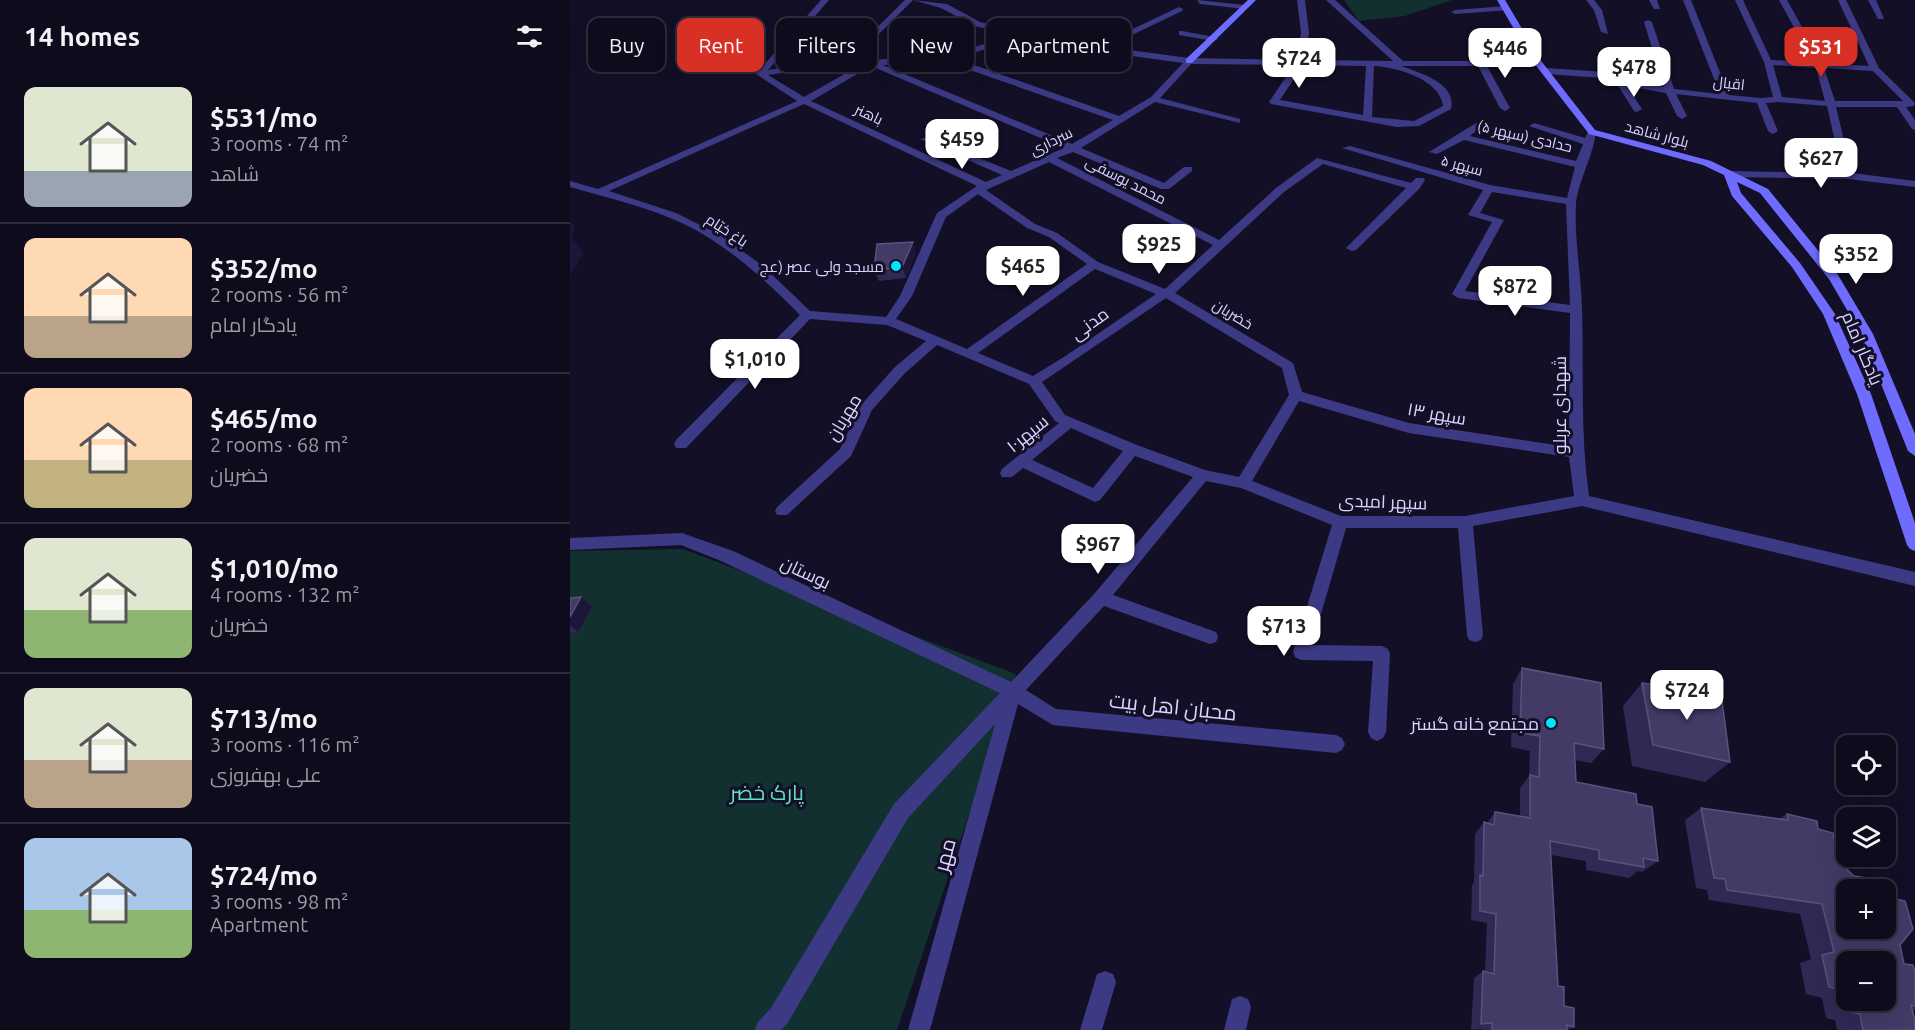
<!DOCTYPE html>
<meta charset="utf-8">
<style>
:root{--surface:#0e0b1c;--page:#1c1929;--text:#f1f3f6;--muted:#9b9ba3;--line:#2e2b3b;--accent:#d93025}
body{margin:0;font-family:Ubuntu,Cairo,sans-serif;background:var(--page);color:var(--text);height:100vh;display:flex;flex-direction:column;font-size:22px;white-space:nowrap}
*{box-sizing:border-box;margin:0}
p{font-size:20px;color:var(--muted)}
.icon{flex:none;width:33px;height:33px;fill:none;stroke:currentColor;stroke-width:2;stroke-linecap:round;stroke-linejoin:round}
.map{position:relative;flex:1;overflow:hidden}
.sheet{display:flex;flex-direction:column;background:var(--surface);width:570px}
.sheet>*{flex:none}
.top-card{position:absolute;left:18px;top:18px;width:570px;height:54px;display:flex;gap:12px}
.fabs{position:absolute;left:1266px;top:735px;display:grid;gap:12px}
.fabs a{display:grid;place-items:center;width:60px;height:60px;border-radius:12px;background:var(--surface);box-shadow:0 6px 24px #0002,0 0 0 2px var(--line);font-size:30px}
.price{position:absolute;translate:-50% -51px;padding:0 14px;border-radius:12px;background:#fff;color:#222;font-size:20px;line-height:39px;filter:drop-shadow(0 2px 3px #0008)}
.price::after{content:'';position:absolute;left:50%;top:36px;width:18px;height:14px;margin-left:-9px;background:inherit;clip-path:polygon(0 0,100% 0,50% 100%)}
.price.current{background:var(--accent);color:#fff}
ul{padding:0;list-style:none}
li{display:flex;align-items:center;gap:18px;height:150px;padding:0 24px}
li+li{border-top:2px solid var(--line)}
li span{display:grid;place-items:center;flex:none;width:168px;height:120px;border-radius:12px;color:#555}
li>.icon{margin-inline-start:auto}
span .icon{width:72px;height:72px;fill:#fffc;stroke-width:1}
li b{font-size:26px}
h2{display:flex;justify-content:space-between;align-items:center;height:72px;padding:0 24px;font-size:26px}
.tag{padding:0 21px;border-radius:12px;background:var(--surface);box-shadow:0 6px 24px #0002,0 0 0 2px var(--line);font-size:21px;line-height:54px}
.tag.current{background:var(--accent);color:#fff}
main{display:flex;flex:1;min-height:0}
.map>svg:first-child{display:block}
</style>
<main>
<section class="sheet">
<h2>14 homes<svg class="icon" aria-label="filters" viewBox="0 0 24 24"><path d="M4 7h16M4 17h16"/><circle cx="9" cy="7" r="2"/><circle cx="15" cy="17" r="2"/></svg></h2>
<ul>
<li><span style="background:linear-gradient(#dfe7d0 70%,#9aa5b1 0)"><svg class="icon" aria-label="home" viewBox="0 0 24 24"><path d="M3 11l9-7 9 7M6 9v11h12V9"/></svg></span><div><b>$531/mo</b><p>3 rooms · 74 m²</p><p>شاهد</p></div></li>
<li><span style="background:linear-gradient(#ffd9b3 65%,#b9a48a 0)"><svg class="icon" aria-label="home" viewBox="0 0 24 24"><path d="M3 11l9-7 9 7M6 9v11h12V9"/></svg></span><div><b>$352/mo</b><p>2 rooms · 56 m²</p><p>یادگار امام</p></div></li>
<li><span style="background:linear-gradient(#ffd9b3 60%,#c2b280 0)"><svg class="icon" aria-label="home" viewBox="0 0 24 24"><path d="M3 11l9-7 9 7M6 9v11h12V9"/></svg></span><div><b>$465/mo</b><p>2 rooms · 68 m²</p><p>خضریان</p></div></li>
<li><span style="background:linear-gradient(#dfe7d0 60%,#8fb573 0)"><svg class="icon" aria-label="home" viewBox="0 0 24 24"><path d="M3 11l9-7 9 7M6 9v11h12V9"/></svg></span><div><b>$1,010/mo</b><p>4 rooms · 132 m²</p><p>خضریان</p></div></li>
<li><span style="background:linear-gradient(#dfe7d0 60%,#b9a48a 0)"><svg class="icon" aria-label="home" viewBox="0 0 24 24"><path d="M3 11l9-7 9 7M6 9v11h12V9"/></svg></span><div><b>$713/mo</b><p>3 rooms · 116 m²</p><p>علی بهفروزی</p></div></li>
<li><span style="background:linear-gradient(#a9c7e8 60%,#8fb573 0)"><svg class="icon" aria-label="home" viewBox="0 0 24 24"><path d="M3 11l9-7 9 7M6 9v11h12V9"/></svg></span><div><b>$724/mo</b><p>3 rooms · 98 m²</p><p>Apartment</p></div></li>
</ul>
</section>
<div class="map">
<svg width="1345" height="1030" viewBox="0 0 1345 1030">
<rect width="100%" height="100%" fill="#130f26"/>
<g fill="#12302f">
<polygon points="774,0 882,0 835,16 789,21"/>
<polygon points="113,549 446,674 327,1030 0,1030 0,551"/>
</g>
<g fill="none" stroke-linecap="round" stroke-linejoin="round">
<g fill="#3d3a85" fill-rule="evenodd">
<path d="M 251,0 L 259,0 L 198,70 L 276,58 L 335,0 L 343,0 L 285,58 L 301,60 L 369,56 L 366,52 L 341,39 L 340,37 L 344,35 L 372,48 L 377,55 L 446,35 L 404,26 L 371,8 L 343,0 L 377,4 L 410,22 L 527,46 L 609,7 L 613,9 L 612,11 L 537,47 L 619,58 L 726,60 L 731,33 L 727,0 L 735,0 L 739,33 L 735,60 L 823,61 L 756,0 L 765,0 L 833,61 L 971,61 L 971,65 L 968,66 L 917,66 L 940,108 L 935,111 L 930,108 L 908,66 L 831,66 C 850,73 887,83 881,109 L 849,126 L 827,127 L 701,104 L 699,102 L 724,65 L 621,64 L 590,98 L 670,119 L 670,123 L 585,102 L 511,148 L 594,183 L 614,167 L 622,167 L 622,171 L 599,189 L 591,189 L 503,152 L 487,158 L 649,240 L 706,188 L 747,158 L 841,183 L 846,178 L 854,178 L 855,180 L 849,189 L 786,250 L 782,251 L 776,248 L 836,188 L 753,164 L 714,192 L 605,293 L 723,363 L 732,392 L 839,423 L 999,447 L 1000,313 L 888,298 L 882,294 L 922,222 L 898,215 L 913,190 L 772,148 L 780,146 L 920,185 L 997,198 L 1005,167 L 894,140 L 867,154 L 859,152 L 911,120 L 916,123 L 900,136 L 1006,161 L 1013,144 L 959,126 L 964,123 L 1015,138 L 1019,130 L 1025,130 C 1028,144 1008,182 1006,203 C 1004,237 1011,274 1012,308 C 1014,371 1010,433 1019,496 L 1345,572 L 1345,586 L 1012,506 L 903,526 L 913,635 L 911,640 L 905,642 L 899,640 L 897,635 L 888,528 L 776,528 L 742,645 L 812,646 L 818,649 L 820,654 L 816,732 L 813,738 L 807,741 L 801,738 L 798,732 L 803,661 L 731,660 L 725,657 L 723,652 L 762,525 L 671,488 L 636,481 L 543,595 L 646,632 L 648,637 L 646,642 L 640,644 L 534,606 L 456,690 L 486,709 L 766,735 L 772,738 L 775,744 L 772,750 L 766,753 L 483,725 L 448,704 L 360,1030 L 338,1030 L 425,724 L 338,818 L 217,1024 L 211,1030 L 185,1030 L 188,1022 L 201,1008 L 324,804 L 430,693 L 151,561 L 111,545 L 0,550 L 0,538 L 112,533 L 163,551 L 441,682 L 525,593 L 623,477 L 565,456 L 530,500 L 525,502 L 453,468 L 442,477 L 432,477 L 430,473 L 432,469 L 489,423 L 485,421 L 459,384 L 367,345 L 335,373 L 302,410 L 281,456 L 217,515 L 207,515 L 205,511 L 207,507 L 270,449 L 291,405 L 325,367 L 356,341 L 317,325 L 240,319 L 116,448 L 106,448 L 104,444 L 106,440 L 230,315 C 195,280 159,246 114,224 C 78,207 38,198 0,187 L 0,181 L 28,189 L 227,101 L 186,74 ZM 456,38 L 502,47 L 465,68 L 465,72 L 468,73 L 511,49 L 613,63 L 581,97 L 549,116 L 384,58 ZM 374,61 L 543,120 L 502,144 L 313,65 ZM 279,63 L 292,64 L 234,97 L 198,75 ZM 733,65 L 796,66 L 793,115 L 710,100 ZM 301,66 L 494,148 L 441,171 L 358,137 L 350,139 L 432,175 L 416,182 L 241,101 ZM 804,66 C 826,67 870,79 873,106 L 844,121 L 802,117 ZM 234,104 L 407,186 L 367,213 L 330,296 L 316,317 L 240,311 L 193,266 L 152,236 L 106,213 L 39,191 ZM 479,162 L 643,245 L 595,289 L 528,262 L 487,233 L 465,224 L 416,190 ZM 922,192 L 996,204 L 1000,305 L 895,291 L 934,220 L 910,213 ZM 408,194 L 457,228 L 479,237 L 517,264 L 397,349 L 326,319 L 342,296 L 376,217 ZM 525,269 L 586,294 L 497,355 L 463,376 L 408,353 ZM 596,298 L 712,368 L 719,395 L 669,477 L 635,470 L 567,445 L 495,415 L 472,382 ZM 729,401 L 839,433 L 999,457 L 1004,496 L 895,516 L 771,516 L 682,481 ZM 501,428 L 553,451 L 523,488 L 462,460 Z"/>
<polygon points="627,0 675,5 679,7 675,9 630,4"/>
<polygon points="1016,0 1024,0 1032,10 1038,34 1031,32 1024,10"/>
<polygon points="1079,0 1087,0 1090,9 1084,9"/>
<path d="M 1113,0 L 1121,0 L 1159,95 L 1191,98 L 1203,97 L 1194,62 L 1165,0 L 1173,0 L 1201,60 L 1243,62 L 1209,0 L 1217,0 L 1252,63 L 1299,66 L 1268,0 L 1276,0 L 1309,68 L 1345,103 L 1344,106 L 1336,107 L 1345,120 L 1345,130 L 1342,129 L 1327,107 L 1266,107 L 1282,173 L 1345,181 L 1345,187 L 1278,179 L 1159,177 L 1154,174 L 1159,171 L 1272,173 L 1257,106 L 1208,102 L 1196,103 L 1208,131 L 1203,134 L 1198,131 L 1187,103 L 1106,94 L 1117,116 L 1112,119 L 1107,116 L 1096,93 L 1057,86 L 1072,109 L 1067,112 L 1064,111 L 1047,84 L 1033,78 L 976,74 L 972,71 L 976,68 L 1035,72 L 1052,80 L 1094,87 L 1074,22 L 1078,20 L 1082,22 L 1104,89 L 1150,94 ZM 1203,65 L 1246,68 L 1255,101 L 1212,97 ZM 1254,68 L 1303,71 L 1333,101 L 1265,101 Z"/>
<polygon points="1298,0 1306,0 1314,19 1308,19"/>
<polygon points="936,6 940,8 939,10 885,14 881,12 885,10"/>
<polygon points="612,31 644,37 648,39 644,41 609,35 609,31"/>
<polygon points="535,971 543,974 546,982 532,1030 510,1030 527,974"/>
<polygon points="670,996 678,999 681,1007 676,1030 654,1030 662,999"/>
</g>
<g fill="#6f6bff" fill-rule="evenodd">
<polygon points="678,0 686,0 622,63 616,63 616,59"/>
<polygon points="927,0 935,0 972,62 1025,130 1141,161 1198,189 1268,275 1303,334 1345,434 1345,456 1338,451 1291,334 1259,279 1190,193 1167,182 1171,193 1230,263 1265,314 1301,394 1345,523 1345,551 1340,549 1337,545 1287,394 1253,314 1222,267 1162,196 1154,175 1133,165 1019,134 964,63"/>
</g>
</g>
<g fill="#312854" fill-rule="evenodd">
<polygon points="346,252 336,278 309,281 304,270"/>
<polygon points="0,598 22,607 8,632 0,633"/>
<polygon points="952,668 1034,749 1021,763 1005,760 1006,782 1067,804 1088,861 1072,872 1068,871 1059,878 1016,870 1016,861 981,855 988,986 994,1006 1004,1027 997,1030 912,1030 912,1029 901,1030 904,978 913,971 915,971 917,923 901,920 902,886 904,882 905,834 914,822 917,823 925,812 950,816 950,788 959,776 960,751 941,747 943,684"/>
<polygon points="1072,683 1160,762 1135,782 1062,766 1053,706"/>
<path d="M 1131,808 L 1209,819 L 1217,814 L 1248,829 L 1269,862 L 1330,945 L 1334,964 L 1345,972 L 1345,1011 L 1343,1011 L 1345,1030 L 1267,1030 L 1265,1020 L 1256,1018 L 1252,998 L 1236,994 L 1230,963 L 1241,959 L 1230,914 L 1139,900 L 1137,890 L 1126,888 L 1115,820 ZM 1276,962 L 1316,1000 L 1276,1000 Z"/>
</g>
<g fill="#1d163a">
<polygon points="0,221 5,227 2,238 13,253 2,273 0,274"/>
<polygon points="343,242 346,252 336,278 332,267"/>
<polygon points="11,597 22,607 8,632 0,626 0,617"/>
</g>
<g fill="#433a66" stroke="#5a527e" stroke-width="1.5" fill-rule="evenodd">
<polygon points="343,242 332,267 304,270 307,244"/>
<polygon points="11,597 0,617 0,598"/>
<polygon points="952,668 1031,683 1034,749 1004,743 1006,782 1066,794 1067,804 1082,807 1088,861 1073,858 1074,867 1029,859 1029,850 980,841 988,986 994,987 994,1006 1004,1008 1004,1027 997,1025 997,1030 922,1030 922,1023 911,1024 913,971 924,974 926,914 910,911 910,875 913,876 914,822 924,825 925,812 960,818 960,775 969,777 970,736 950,733"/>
<polygon points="1072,683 1151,693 1160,762 1083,745"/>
<path d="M 1131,808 L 1218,820 L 1217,814 L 1247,821 L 1248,829 L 1263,833 L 1269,862 L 1284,876 L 1320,882 L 1325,899 L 1335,901 L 1343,929 L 1330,945 L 1334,964 L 1343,965 L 1345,972 L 1345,1006 L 1341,1005 L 1345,1021 L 1345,1030 L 1293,1030 L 1290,1014 L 1281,1012 L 1278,1000 L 1316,1000 L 1316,962 L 1276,962 L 1276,992 L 1276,991 L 1259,987 L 1252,955 L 1264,952 L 1252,904 L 1157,890 L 1155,879 L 1144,878 ZM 1276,890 L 1316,890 L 1316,928 L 1276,928 Z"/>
</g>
<g fill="#00e5ff" stroke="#130f26" stroke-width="2">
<circle cx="326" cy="266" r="6"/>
<circle cx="981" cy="723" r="6"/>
</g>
<g text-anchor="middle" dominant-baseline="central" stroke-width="6" stroke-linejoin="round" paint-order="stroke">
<g font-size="15" fill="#d9d4ff" stroke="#130f26">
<text transform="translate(1159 83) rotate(6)">اقبال</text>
<text transform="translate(299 114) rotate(25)">باهنر</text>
<text transform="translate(1087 134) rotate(15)">بلوار شاهد</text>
<text transform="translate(955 136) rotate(13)">حدادی (سپهر ۵)</text>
<text transform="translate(481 141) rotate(-26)">سرداری</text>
<text transform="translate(892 165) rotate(15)">سپهر ۵</text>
<text transform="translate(556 180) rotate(27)">محمد یوسفی</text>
<text transform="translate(157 230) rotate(33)">باغ خیّام</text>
<text transform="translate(663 314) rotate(31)">خضریان</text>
</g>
<g font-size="15" fill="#d9d4ff" stroke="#130f26" text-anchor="end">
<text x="314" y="266">مسجد ولی عصر (عج</text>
</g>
<g font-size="18" fill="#d9d4ff" stroke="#130f26">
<text transform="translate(519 323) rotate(-36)">مدنی</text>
<text transform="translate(1293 348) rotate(67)">یادگار امام</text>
<text transform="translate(989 405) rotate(-90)">شهدای عربلو</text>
<text transform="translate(867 413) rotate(10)">سپهر ۱۳</text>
<text transform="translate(273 417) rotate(-59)">مهربان</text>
<text transform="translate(457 433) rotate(-39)">سپهر۱۰</text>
<text transform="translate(813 501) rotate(2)">سپهر امیدی</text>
<text transform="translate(236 572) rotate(25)">بوستان</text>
</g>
<g font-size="18" fill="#d9d4ff" stroke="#130f26" text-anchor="end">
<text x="969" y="723">مجتمع خانه گستر</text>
</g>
<g font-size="21" fill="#d9d4ff" stroke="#130f26">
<text transform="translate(603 706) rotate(6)">محبان اهل بیت</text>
<text transform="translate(374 855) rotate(-75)">مهر</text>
</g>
<g font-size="21" fill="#5fe0c0" stroke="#130f26">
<text x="197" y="792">پارک خضر</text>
</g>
</g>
</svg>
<div class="fabs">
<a><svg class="icon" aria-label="locate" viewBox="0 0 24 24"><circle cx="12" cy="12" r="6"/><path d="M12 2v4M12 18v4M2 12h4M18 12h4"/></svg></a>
<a><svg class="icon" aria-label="layers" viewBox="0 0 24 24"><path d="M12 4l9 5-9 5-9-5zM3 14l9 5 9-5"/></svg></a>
<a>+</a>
<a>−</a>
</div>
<b class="price current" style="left:1251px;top:78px">$531</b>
<b class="price" style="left:935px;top:79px">$446</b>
<b class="price" style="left:729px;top:89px">$724</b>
<b class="price" style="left:1064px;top:98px">$478</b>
<b class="price" style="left:392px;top:170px">$459</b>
<b class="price" style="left:1251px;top:189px">$627</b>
<b class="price" style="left:589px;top:275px">$925</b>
<b class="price" style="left:1286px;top:285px">$352</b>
<b class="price" style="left:453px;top:297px">$465</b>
<b class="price" style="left:945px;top:317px">$872</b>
<b class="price" style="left:185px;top:390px">$1,010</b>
<b class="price" style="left:528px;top:575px">$967</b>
<b class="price" style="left:714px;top:657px">$713</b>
<b class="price" style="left:1117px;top:721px">$724</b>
<div class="top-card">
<a class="tag">Buy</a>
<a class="tag current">Rent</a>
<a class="tag">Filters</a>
<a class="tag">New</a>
<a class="tag">Apartment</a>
</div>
</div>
</main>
